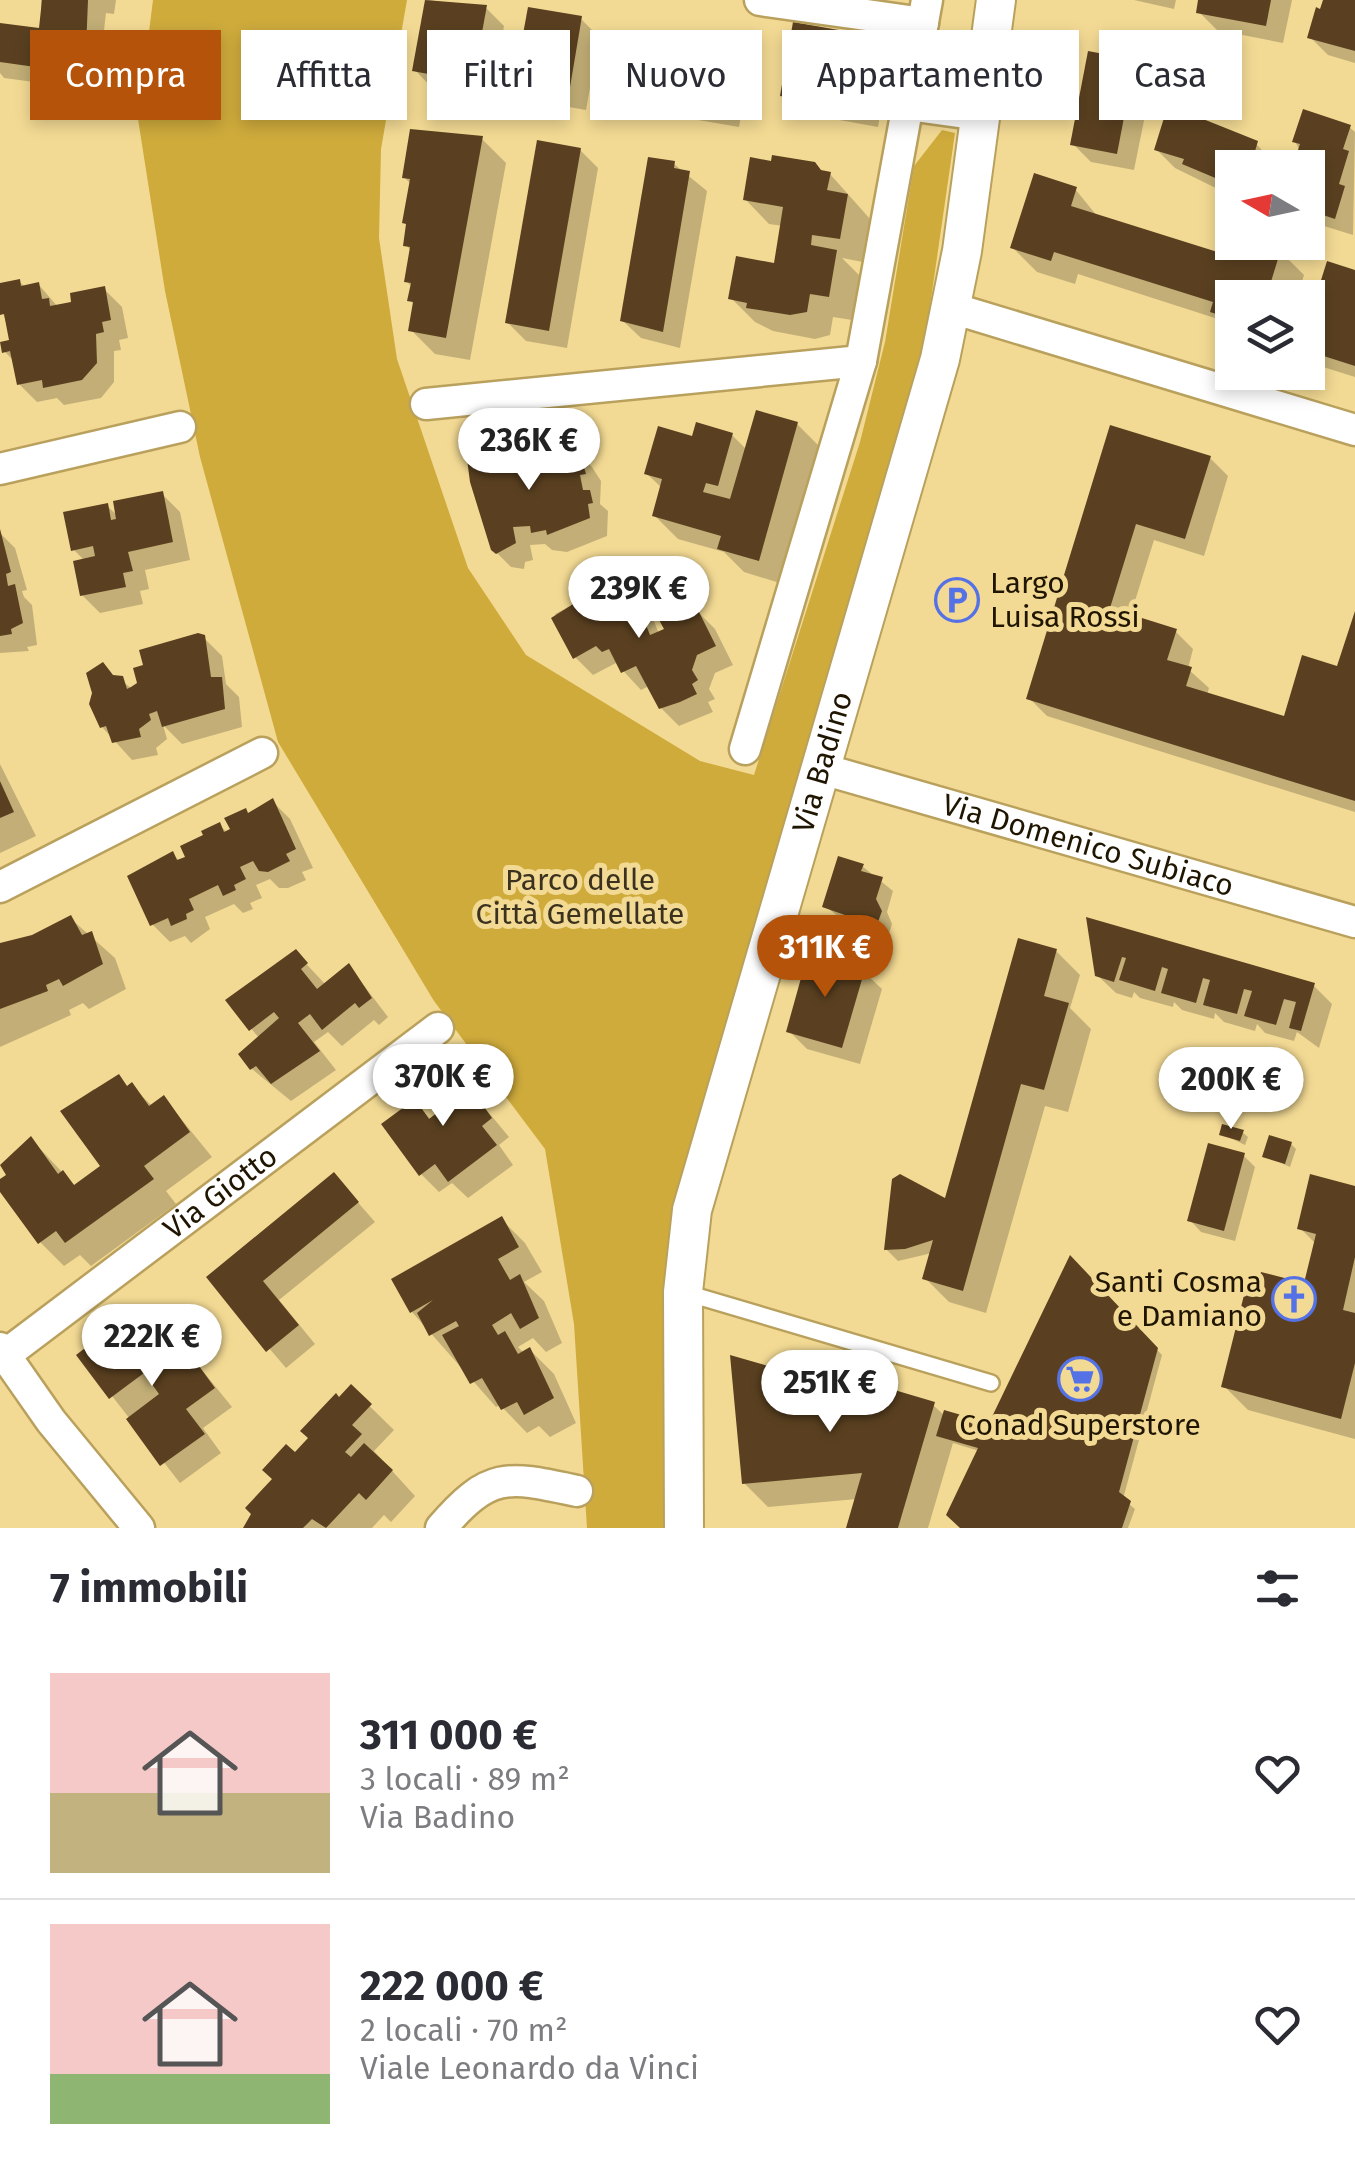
<!DOCTYPE html>
<html lang="it">
<meta charset="utf-8">
<style>
:root{--surface:#fff;--page:#f2f2f3;--text:#2b2b33;--muted:#7c7c81;--line:#e1e1e2;--accent:#b45309}
body{margin:0;font-family:"Fira Sans",sans-serif;background:var(--page);color:var(--text);height:100vh;display:flex;flex-direction:column;font-size:38px;white-space:nowrap}
*{box-sizing:border-box;margin:0}
p{font-size:32px;color:var(--muted)}
.icon{flex:none;width:55px;height:55px;fill:none;stroke:currentColor;stroke-width:2;stroke-linecap:round;stroke-linejoin:round}
.map{position:relative;height:1528px;overflow:hidden}
.details{display:flex;flex-direction:column;background:var(--surface);flex:1}
.details>*{flex:none}
.hud{position:absolute;left:30px;top:30px;width:1295px;height:90px;display:flex;gap:20px}
.needle{width:65px;rotate:279deg}
.fabs{position:absolute;left:1215px;top:150px;display:grid;gap:20px}
.fabs a{display:grid;place-items:center;width:110px;height:110px;border-radius:0px;background:var(--surface);box-shadow:0 5px 15px #0003;font-size:50px}
.price{position:absolute;translate:-50% -85px;padding:0 22px;border-radius:35px;background:#fff;color:#222;font-size:32px;line-height:65px;filter:drop-shadow(0 2px 5px #0008)}
.price::after{content:'';position:absolute;left:50%;top:60px;width:30px;height:22px;margin-left:-15px;background:inherit;clip-path:polygon(0 0,100% 0,50% 100%)}
.price.active{background:var(--accent);color:#fff}
ul{padding:0;list-style:none}
li{display:flex;align-items:center;gap:30px;height:250px;padding:0 50px}
li+li{border-top:2px solid var(--line)}
li span{display:grid;place-items:center;flex:none;width:280px;height:200px;border-radius:0px;color:#555}
li>.icon{margin-inline-start:auto}
span .icon{width:120px;height:120px;fill:#fffc;stroke-width:1}
li b{font-size:42px}
h2{display:flex;justify-content:space-between;align-items:center;height:120px;padding:0 50px;font-size:42px}
.tag{padding:0 35px;border-radius:0px;background:var(--surface);box-shadow:0 5px 15px #0003;font-size:35px;line-height:90px}
.tag.active{background:var(--accent);color:#fff}
.map>svg:first-child{display:block}
</style>
<div class="map">
<svg width="1355" height="1528" viewBox="0 0 1355 1528">
<rect width="100%" height="100%" fill="#f3da94"/>
<polygon fill="#cfab3c" points="153,0 407,0 381,149 379,238 397,359 468,568 526,655 700,761 754,775 860,442 885,342 914,166 942,130 955,133 919,382 682,1192 672,1528 587,1528 574,1324 545,1149 434,1001 278,742 200,457 165,291 138,119"/>
<g fill="#0003">
<polygon points="41,0 116,0 114,14 106,13 101,56 106,61 102,91 4,78 0,73 0,25 41,31"/>
<polygon points="428,0 486,8 504,26 491,99 433,89 415,70"/>
<polygon points="1134,0 1176,0 1174,9"/>
<polygon points="1201,0 1292,0 1283,43 1217,30 1199,12"/>
<polygon points="1324,0 1355,0 1355,63 1328,55 1310,37"/>
<polygon points="581,19 599,37 586,110 535,101 517,83"/>
<polygon points="872,39 890,57 878,127 801,113 783,95"/>
<polygon points="729,59 748,77 739,127 634,109 616,91"/>
<polygon points="1134,62 1152,81 1134,170 1091,162 1073,144"/>
<polygon points="1349,127 1355,132 1353,235 1308,221 1308,168 1295,141"/>
<polygon points="482,139 506,163 470,360 435,354 411,330 415,305 410,300 412,287 407,282 412,252 406,245 411,184 404,177"/>
<polygon points="1256,144 1274,162 1273,168 1232,168 1232,196 1175,168 1157,150"/>
<polygon points="580,150 598,168 567,348 526,341 507,322"/>
<polygon points="674,164 707,191 680,348 641,338 622,320"/>
<polygon points="821,173 830,174 871,220 863,262 842,258 860,276 852,320 833,317 830,335 815,339 773,331 755,322 731,298 776,266 783,226 769,224 745,199"/>
<polygon points="1075,189 1098,217 1228,258 1280,251 1304,275 1297,298 1232,298 1232,331 1221,320 1078,274 1075,284 1037,272 1013,248"/>
<polygon points="1328,264 1355,273 1355,377 1320,366 1308,354 1308,331"/>
<polygon points="19,281 25,287 39,285 58,307 104,289 122,307 128,338 119,340 121,350 114,351 114,382 101,398 64,405 57,398 37,402 19,384 14,361 4,351 12,342 0,303 0,285"/>
<polygon points="797,424 821,448 783,584 744,572 724,552 678,539 654,515 662,488 647,474 694,439 732,435 747,450"/>
<polygon points="1112,428 1210,458 1228,476 1204,556 1154,540 1130,617 1175,631 1193,649 1188,669 1209,688 1207,695 1285,719 1339,669 1355,616 1355,812 1047,716 1029,698"/>
<polygon points="533,449 573,449 592,467 601,481 600,504 608,511 607,536 567,552 552,550 545,544 530,545 533,560 525,562 524,569 511,567 493,549 502,456 509,464"/>
<polygon points="162,494 180,512 190,560 145,570 149,589 140,591 143,604 100,613 82,595 85,561 73,549 107,506 119,517"/>
<polygon points="0,533 15,548 27,590 22,591 24,597 32,605 37,645 27,647 29,651 0,653"/>
<polygon points="630,587 648,606 659,634 696,610 715,629 733,665 715,673 709,689 715,699 708,702 713,712 679,726 661,708 649,686 641,690 616,663 593,675 575,657 555,614 597,592 601,596"/>
<polygon points="204,638 222,656 226,684 239,697 242,727 182,744 163,725 167,739 156,748 158,755 132,760 102,727 115,677 133,689"/>
<polygon points="0,764 36,836 0,853"/>
<polygon points="272,801 290,819 313,868 302,872 306,880 288,888 279,888 270,879 256,885 262,898 250,903 253,909 243,913 234,904 205,917 210,929 191,943 185,936 170,942 152,924 173,854 180,862 219,825 228,833"/>
<polygon points="862,866 893,891 887,912 892,924 887,940 858,932 825,906"/>
<polygon points="70,918 115,958 126,989 89,1009 83,1003 69,1010 71,1015 0,1047 0,946 33,937"/>
<polygon points="1089,920 1314,986 1332,1004 1319,1048 1297,1032 1294,1041 1265,1033 1257,1024 1255,1031 1224,1022 1215,1013 1214,1019 1182,1010 1174,1002 1173,1007 1140,998 1134,992 1132,998 1116,993 1097,975"/>
<polygon points="1056,951 1080,975 1070,1008 1091,1029 1068,1112 1045,1106 986,1313 949,1302 925,1278 932,1253 898,1261 886,1249 946,1203"/>
<polygon points="296,953 326,985 349,966 388,1017 379,1025 374,1020 342,1046 328,1032 314,1042 336,1070 291,1101 252,1069 260,1039 228,1001"/>
<polygon points="863,971 882,989 860,1064 807,1049 789,1031"/>
<polygon points="456,1073 509,1137 499,1145 513,1165 468,1198 452,1183 439,1192 421,1174 414,1102 432,1120 441,1113"/>
<polygon points="132,1086 152,1106 164,1098 212,1157 166,1191 176,1204 91,1266 80,1255 64,1266 40,1242 0,1182 9,1175 31,1139 76,1187 104,1166 63,1111 94,1089 98,1093"/>
<polygon points="1242,1132 1248,1137 1245,1145 1222,1134"/>
<polygon points="1291,1144 1296,1149 1290,1167 1265,1156"/>
<polygon points="1243,1155 1255,1167 1235,1241 1201,1232 1190,1220"/>
<polygon points="334,1175 375,1222 279,1300 315,1344 286,1368 209,1278"/>
<polygon points="1355,1189 1355,1439 1248,1410 1224,1386 1306,1286 1316,1244 1300,1228"/>
<polygon points="501,1219 525,1243 542,1272 524,1282 544,1301 562,1343 546,1352 533,1338 518,1347 524,1353 530,1350 554,1374 576,1423 550,1437 539,1426 527,1433 500,1405 496,1407 412,1312"/>
<polygon points="1071,1259 1162,1355 1123,1499 1135,1509 1128,1528 963,1528 979,1451 953,1443 928,1528 849,1528 857,1499 768,1507 744,1483 818,1383 933,1405 945,1416 991,1426"/>
<polygon points="119,1326 152,1364 180,1343 232,1407 203,1428 221,1453 180,1483 80,1355"/>
<polygon points="351,1388 394,1430 374,1451 415,1496 391,1522 384,1515 372,1528 246,1528 295,1456"/>
</g>
<g fill="#5a4020">
<polygon points="42,0 88,0 85,74 0,62 0,23 39,28"/>
<polygon points="425,0 487,5 473,82 412,71"/>
<polygon points="1198,0 1271,0 1266,26 1196,13"/>
<polygon points="1323,0 1355,0 1355,51 1307,38 1316,7 1320,9"/>
<polygon points="528,7 582,16 569,93 514,83"/>
<polygon points="793,22 873,36 860,110 780,96"/>
<polygon points="622,38 730,57 722,110 613,92"/>
<polygon points="1088,51 1135,60 1117,154 1070,145"/>
<polygon points="1168,105 1258,141 1250,168 1232,168 1232,185 1182,164 1184,159 1154,150"/>
<polygon points="1303,109 1351,125 1343,149 1349,151 1339,184 1345,186 1335,219 1308,210 1308,168 1292,168 1300,144 1292,142"/>
<polygon points="410,129 483,136 446,338 408,331 413,302 407,301 411,283 404,282 410,247 403,246 406,224 402,223 410,179 402,178"/>
<polygon points="537,140 581,148 549,331 505,323"/>
<polygon points="772,155 815,162 821,170 831,172 827,190 848,194 840,239 812,235 811,245 837,250 829,297 810,294 807,312 790,315 746,308 747,303 728,299 736,256 774,263 783,207 743,200 750,157 771,161"/>
<polygon points="648,157 675,161 674,168 690,171 663,332 620,321"/>
<polygon points="1034,173 1077,187 1071,206 1227,255 1231,242 1261,242 1281,249 1266,298 1232,298 1232,319 1210,312 1213,302 1054,252 1051,261 1010,248"/>
<polygon points="1327,261 1355,270 1355,366 1308,351 1308,322"/>
<polygon points="20,279 21,286 39,282 42,299 49,298 50,306 71,302 70,293 105,286 111,320 102,322 104,332 96,334 97,363 82,380 43,388 42,380 17,385 10,351 2,353 0,342 9,340 4,314 0,315 0,283"/>
<polygon points="756,410 798,422 759,561 717,549 721,536 652,516 662,479 644,474 658,426 692,436 696,422 733,433 718,486 706,483 703,492 730,499"/>
<polygon points="1110,425 1211,456 1185,539 1136,524 1110,608 1177,629 1167,660 1192,667 1186,686 1284,716 1302,655 1337,666 1355,611 1355,801 1026,699"/>
<polygon points="544,444 545,449 563,445 579,450 586,474 580,475 583,490 590,490 593,503 588,504 590,518 547,535 546,530 531,533 530,526 513,527 516,543 496,554 491,550 470,482 467,459 502,454 504,464 511,463 516,454"/>
<polygon points="163,491 173,542 128,552 133,571 123,573 126,587 80,596 73,561 95,556 93,546 71,551 63,512 108,503 111,520 116,519 113,501"/>
<polygon points="0,529 11,572 6,574 8,586 15,584 23,623 11,629 12,634 0,636"/>
<polygon points="630,585 650,635 664,629 658,618 691,606 697,608 716,646 697,655 692,670 698,680 692,684 697,694 680,702 659,709 636,666 621,673 609,649 602,652 596,646 573,659 551,618 597,589 600,593"/>
<polygon points="198,633 205,635 211,677 222,677 225,709 162,727 157,711 149,714 151,720 139,729 141,737 112,743 106,726 100,728 89,704 92,693 86,673 103,662 113,675 123,676 127,689 131,687 137,683 133,668 143,665 139,650"/>
<polygon points="0,781 14,812 0,818"/>
<polygon points="273,798 296,849 286,854 290,861 268,872 259,871 253,861 240,867 246,879 234,885 236,890 223,896 218,885 189,899 194,910 186,914 187,919 171,926 168,918 150,926 127,876 173,851 177,860 185,857 180,846 203,835 201,831 220,822 224,832 230,829 224,818 246,808 248,813"/>
<polygon points="838,856 864,864 861,871 883,877 876,899 882,911 875,930 843,920 845,915 822,907"/>
<polygon points="71,915 82,935 92,931 103,964 63,986 59,979 46,985 48,991 0,1009 0,943 32,935"/>
<polygon points="1086,917 1315,983 1301,1031 1289,1028 1296,1002 1284,999 1276,1025 1244,1016 1252,991 1244,989 1237,1014 1203,1005 1210,980 1203,978 1196,1003 1161,993 1168,969 1162,967 1155,991 1119,980 1126,958 1122,957 1114,982 1095,976"/>
<polygon points="1018,938 1057,949 1044,996 1069,1003 1044,1090 1021,1084 963,1291 922,1279 933,1240 905,1249 884,1250 892,1179 900,1174 945,1198"/>
<polygon points="296,949 308,963 301,969 317,989 349,963 372,998 359,1008 355,1003 322,1030 310,1014 298,1023 320,1051 271,1084 256,1066 250,1070 238,1054 279,1018 274,1012 249,1031 225,1000"/>
<polygon points="808,953 865,969 842,1048 786,1032"/>
<polygon points="457,1069 492,1118 482,1126 497,1145 448,1182 435,1164 419,1176 381,1124 415,1099 429,1119 438,1112 424,1094"/>
<polygon points="119,1074 127,1086 132,1082 149,1106 164,1095 190,1132 144,1166 154,1179 65,1243 56,1231 38,1244 0,1192 0,1179 6,1175 0,1165 31,1136 58,1174 63,1170 74,1185 100,1166 60,1111"/>
<polygon points="1222,1124 1244,1130 1240,1141 1219,1135"/>
<polygon points="1269,1135 1292,1142 1285,1164 1262,1157"/>
<polygon points="1208,1143 1245,1153 1224,1231 1187,1221"/>
<polygon points="334,1172 359,1202 263,1281 299,1325 266,1352 206,1277"/>
<polygon points="1310,1174 1355,1186 1355,1257 1343,1310 1355,1313 1355,1363 1341,1419 1221,1387 1246,1287 1256,1289 1261,1272 1304,1283 1316,1234 1297,1229"/>
<polygon points="502,1216 519,1247 498,1259 510,1280 520,1274 539,1318 520,1329 511,1313 492,1325 498,1335 505,1331 518,1354 530,1347 554,1398 524,1415 517,1402 501,1410 482,1378 470,1384 442,1335 459,1326 456,1321 429,1336 417,1313 433,1300 410,1313 391,1279"/>
<polygon points="1070,1255 1158,1348 1119,1492 1131,1501 1122,1528 960,1528 946,1515 978,1448 936,1436 944,1410 989,1423"/>
<polygon points="119,1322 149,1363 180,1340 215,1388 186,1409 205,1434 160,1466 126,1419 159,1394 144,1373 109,1399 76,1355"/>
<polygon points="730,1355 817,1380 820,1368 935,1402 898,1528 846,1528 862,1473 742,1484"/>
<polygon points="351,1384 372,1404 352,1425 362,1434 345,1452 351,1457 364,1443 393,1470 366,1500 359,1493 326,1528 312,1519 303,1528 243,1528 251,1514 245,1508 272,1479 262,1470 286,1444 295,1452 308,1438 300,1431 336,1393 339,1397"/>
</g>
<g fill="none" stroke-linecap="round" stroke-linejoin="round">
<g stroke="#b9a15d" stroke-width="20">
<polyline id="service" points="683,1292 991,1383"/>
</g>
<g stroke="#b9a15d" stroke-width="35">
<g id="minor">
<polyline points="760,0 923,23"/>
<polyline points="908,105 980,115"/>
<polyline points="952,308 1355,430"/>
<polyline points="426,404 861,361"/>
<polyline points="0,469 180,427"/>
<polyline points="745,749 861,361 927,0"/>
<path id="s1" d="M 819,768 L 1355,922"/>
<polyline points="0,887 262,753"/>
<polyline points="0,1348 51,1421 139,1528"/>
<path id="s2" d="M 5,1355 L 438,1028"/>
<path d="M 441,1528 C 490,1471 507,1476 577,1491"/>
</g>
</g>
<g stroke="#b9a15d" stroke-width="42">
<g id="tertiary">
<path id="s3" d="M 684,1528 L 683,1292 L 692,1210 L 940,359 L 962,251 L 996,0"/>
</g>
</g>
<use href="#service" stroke="#fff" stroke-width="15"/>
<use href="#minor" stroke="#fff" stroke-width="30"/>
<use href="#tertiary" stroke="#fff" stroke-width="38"/>
</g>
<defs>
<g id="parking-ring" transform="scale(2.25)"><circle r="9.5" fill="#f3da94" stroke="#5571e6" stroke-width="1.5"/><path d="M-3.5-5.5H1a3.5 3.5 0 0 1 0 7H-1V5.5H-3.5ZM-1-3.4V-.6H.8a1.4 1.4 0 0 0 0-2.8Z" fill="#5571e6"/></g>
<g id="church-ring" transform="scale(2.25)"><circle r="9.5" fill="#f3da94" stroke="#5571e6" stroke-width="1.5"/><path d="M-1.2-6h2.4v3.5h3.3v2.4h-3.3V6h-2.4V-.1h-3.3v-2.4h3.3Z" fill="#5571e6"/></g>
<g id="supermarket-ring" transform="scale(2.25)"><circle r="9.5" fill="#f3da94" stroke="#5571e6" stroke-width="1.5"/><path d="M-6-5.5h2.5l.6 2H6L4.5 2H-2.5L-4.4-4H-6ZM-1.5 3.2a1.3 1.3 0 1 0 .1 0ZM3 3.2a1.3 1.3 0 1 0 .1 0Z" fill="#5571e6"/></g>
</defs>
<g fill-rule="evenodd">
<use href="#parking-ring" x="957" y="600"/>
<use href="#church-ring" x="1294" y="1299"/>
<use href="#supermarket-ring" x="1080" y="1379"/>
</g>
<g text-anchor="middle" dominant-baseline="central" stroke-width="10" stroke-linejoin="round" paint-order="stroke">
<g font-size="30" fill="#1f1500" stroke="#f3da94" text-anchor="start">
<text x="990" y="583">Largo<tspan x="990" dy="34">Luisa Rossi</tspan></text>
<text x="1262" y="1282" text-anchor="end">Santi Cosma<tspan x="1262" dy="34">e Damiano</tspan></text>
<text x="1080" y="1425" text-anchor="middle">Conad Superstore</text>
</g>
<g font-size="30" fill="#1f1500" stroke="#f3da94">
<text stroke="none"><textPath href="#s3" startOffset="785">Via Badino</textPath></text>
<text stroke="none"><textPath href="#s1" startOffset="280">Via Domenico Subiaco</textPath></text>
<text stroke="none"><textPath href="#s2" startOffset="270">Via Giotto</textPath></text>
</g>
<g font-size="30" fill="#3a321e" stroke="#f3da94">
<text x="580" y="880">Parco delle<tspan x="580" dy="34">Città Gemellate</tspan></text>
</g>
</g>
</svg>
<div class="fabs">
<a><svg class="needle" viewBox="-14 -14 28 28"><path d="M0-13l5 13h-10z" fill="#e53935"/><path d="M0 13l5-13h-10z" fill="#7c7c81"/></svg></a>
<a><svg class="icon" aria-label="layers" viewBox="0 0 24 24"><path d="M12 4l9 5-9 5-9-5zM3 14l9 5 9-5"/></svg></a>
</div>
<b class="price" style="left:529px;top:493px">236K €</b>
<b class="price" style="left:639px;top:641px">239K €</b>
<b class="price active" style="left:825px;top:1000px">311K €</b>
<b class="price" style="left:443px;top:1129px">370K €</b>
<b class="price" style="left:1231px;top:1132px">200K €</b>
<b class="price" style="left:152px;top:1389px">222K €</b>
<b class="price" style="left:830px;top:1435px">251K €</b>
<div class="hud">
<a class="tag active">Compra</a>
<a class="tag">Affitta</a>
<a class="tag">Filtri</a>
<a class="tag">Nuovo</a>
<a class="tag">Appartamento</a>
<a class="tag">Casa</a>
</div>
</div>
<section class="details">
<h2>7 immobili<svg class="icon" aria-label="filters" viewBox="0 0 24 24"><path d="M4 7h16M4 17h16"/><circle cx="9" cy="7" r="2"/><circle cx="15" cy="17" r="2"/></svg></h2>
<ul>
<li><span style="background:linear-gradient(#f6c9c9 60%,#c2b280 0)"><svg class="icon" aria-label="home" viewBox="0 0 24 24"><path d="M3 11l9-7 9 7M6 9v11h12V9"/></svg></span><div><b>311 000 €</b><p>3 locali · 89 m²</p><p>Via Badino</p></div><svg class="icon" aria-label="heart" viewBox="0 0 24 24"><path d="M12 20l-8-8c-3-5 5-10 8-4 3-6 11-1 8 4z"/></svg></li>
<li><span style="background:linear-gradient(#f6c9c9 75%,#8fb573 0)"><svg class="icon" aria-label="home" viewBox="0 0 24 24"><path d="M3 11l9-7 9 7M6 9v11h12V9"/></svg></span><div><b>222 000 €</b><p>2 locali · 70 m²</p><p>Viale Leonardo da Vinci</p></div><svg class="icon" aria-label="heart" viewBox="0 0 24 24"><path d="M12 20l-8-8c-3-5 5-10 8-4 3-6 11-1 8 4z"/></svg></li>
</ul>
</section>
